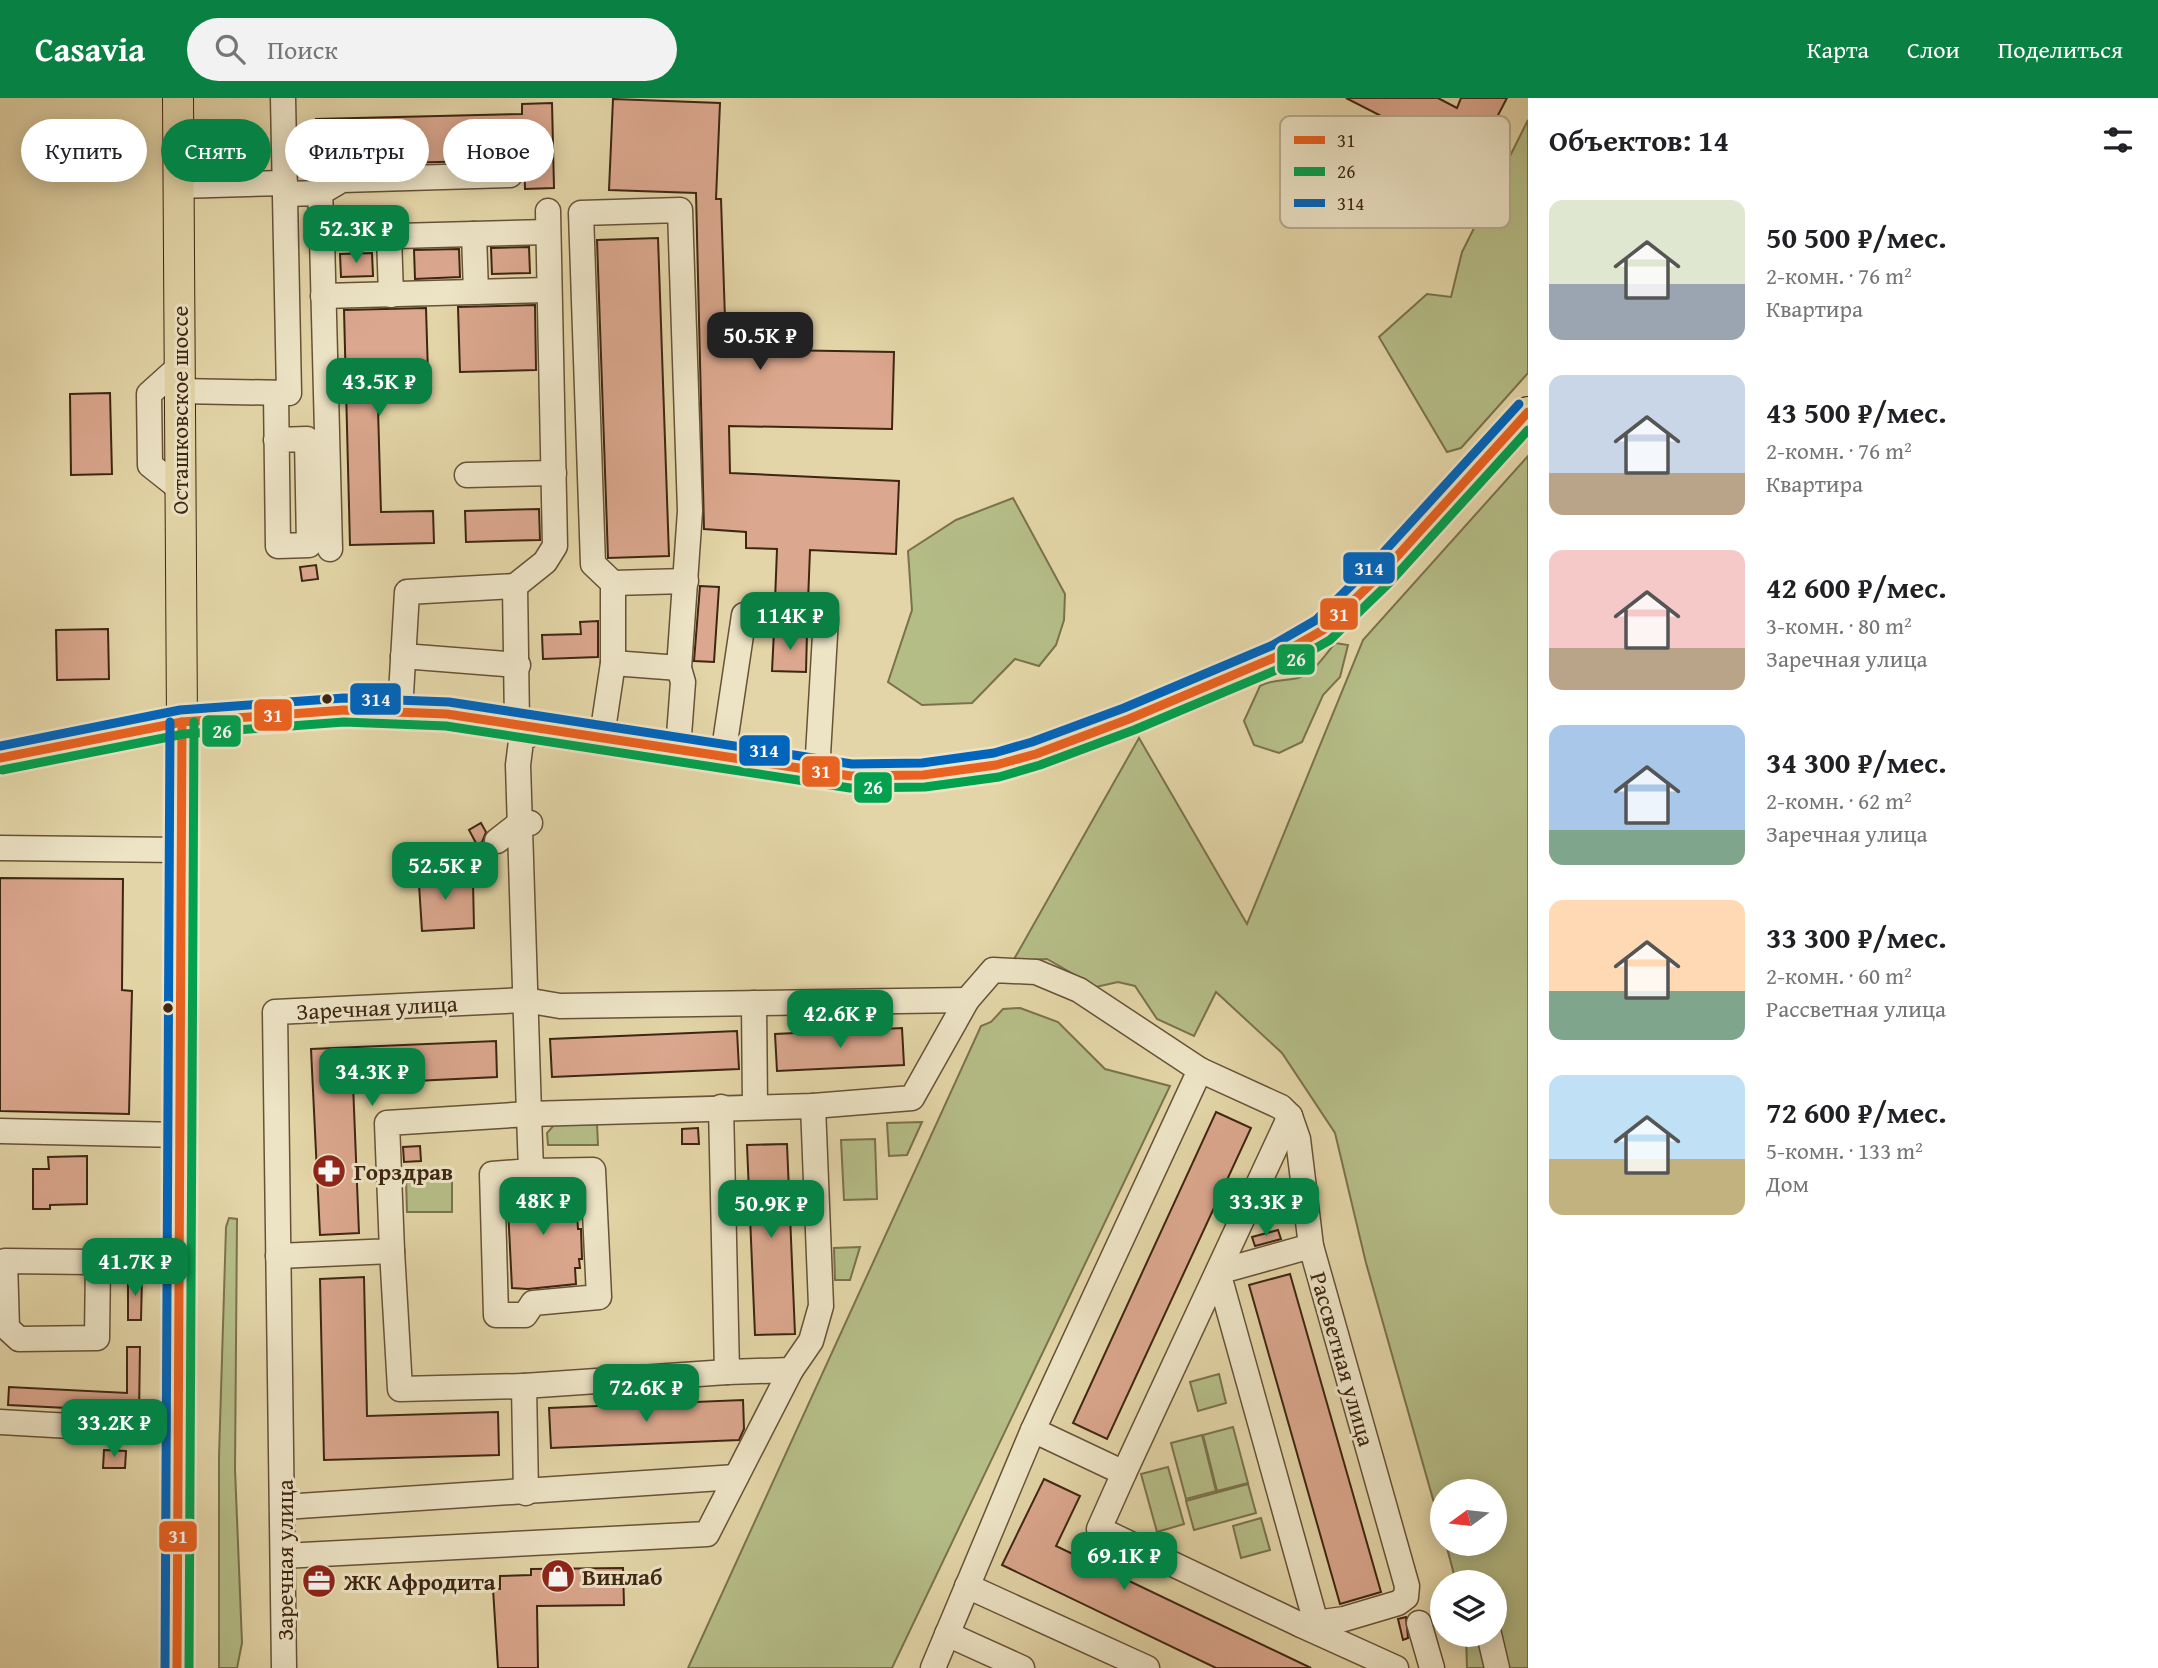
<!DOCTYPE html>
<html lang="ru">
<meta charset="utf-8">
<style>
:root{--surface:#fff;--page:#f2f2f2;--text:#202124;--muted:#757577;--accent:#0b8043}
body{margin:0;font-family:"Gentium Book Plus",serif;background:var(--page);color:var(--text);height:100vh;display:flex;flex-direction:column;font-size:26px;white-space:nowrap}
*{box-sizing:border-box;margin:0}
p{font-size:23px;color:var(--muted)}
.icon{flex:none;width:38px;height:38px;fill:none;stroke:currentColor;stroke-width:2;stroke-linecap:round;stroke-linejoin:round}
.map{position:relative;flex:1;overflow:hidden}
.drawer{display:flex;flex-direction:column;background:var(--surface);width:630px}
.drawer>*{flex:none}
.hud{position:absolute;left:21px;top:21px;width:665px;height:63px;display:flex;gap:14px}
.needle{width:46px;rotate:255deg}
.tools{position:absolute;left:1430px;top:1381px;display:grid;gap:14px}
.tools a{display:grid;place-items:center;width:77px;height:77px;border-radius:50%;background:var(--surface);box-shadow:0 4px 18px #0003;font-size:35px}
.price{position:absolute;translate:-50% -60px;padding:0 16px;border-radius:14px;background:var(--accent);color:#fff;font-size:23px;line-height:46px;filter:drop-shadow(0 2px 4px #0008)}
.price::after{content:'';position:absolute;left:50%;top:42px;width:21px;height:16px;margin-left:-10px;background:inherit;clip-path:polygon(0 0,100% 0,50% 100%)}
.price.current{background:#222;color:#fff}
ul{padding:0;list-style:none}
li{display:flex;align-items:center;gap:21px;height:175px;padding:0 21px}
li span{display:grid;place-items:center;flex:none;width:196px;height:140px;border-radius:14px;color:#555}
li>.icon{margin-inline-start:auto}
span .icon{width:84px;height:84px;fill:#fffc;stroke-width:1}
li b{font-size:30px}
h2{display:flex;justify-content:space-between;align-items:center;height:84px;padding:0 21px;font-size:30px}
.tag{padding:0 24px;border-radius:32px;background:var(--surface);box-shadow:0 4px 18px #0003;font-size:24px;line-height:63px}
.tag.current{background:var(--accent);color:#fff}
header{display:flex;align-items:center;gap:42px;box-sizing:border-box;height:98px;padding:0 35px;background:var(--accent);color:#fff}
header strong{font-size:33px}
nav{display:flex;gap:38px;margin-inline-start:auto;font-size:24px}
.search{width:490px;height:63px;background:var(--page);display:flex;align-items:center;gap:18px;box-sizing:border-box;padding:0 24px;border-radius:38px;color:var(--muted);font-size:26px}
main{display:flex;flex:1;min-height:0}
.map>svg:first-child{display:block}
</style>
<header>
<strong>Casavia</strong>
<div class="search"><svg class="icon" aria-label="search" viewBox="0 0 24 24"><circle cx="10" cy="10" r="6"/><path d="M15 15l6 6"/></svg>Поиск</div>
<nav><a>Карта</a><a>Слои</a><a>Поделиться</a></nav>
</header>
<main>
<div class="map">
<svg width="1528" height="1570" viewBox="0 0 1528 1570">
<rect width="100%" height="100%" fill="#e3d5a7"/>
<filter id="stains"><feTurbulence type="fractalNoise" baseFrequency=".00286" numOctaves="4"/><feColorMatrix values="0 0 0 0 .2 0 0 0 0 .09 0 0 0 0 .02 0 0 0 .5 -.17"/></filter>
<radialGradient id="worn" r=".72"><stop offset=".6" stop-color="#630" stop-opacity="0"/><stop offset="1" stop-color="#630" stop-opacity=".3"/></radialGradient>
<g fill="#b5bd87" stroke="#7a724c" stroke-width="2">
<polygon points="1528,22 1528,275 1461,350 1447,354 1379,239 1427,196 1451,199 1462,154"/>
<polygon points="1528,358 1528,1570 1467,1570 1466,1537 1494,1536 1494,1484 1456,1484 1446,1446 1494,1446 1494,1393 1442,1393 1442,1433 1366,1165 1335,1035 1282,955 1216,894 1194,938 1157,921 1135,888 1118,884 1096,889 1047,861 1013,863 1139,640 1247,826 1363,542"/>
<polygon points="1013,400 1065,496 1064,522 1056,547 1039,568 1015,561 972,605 922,607 888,584 912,512 908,453 956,422"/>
<path d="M 1335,545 L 1348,547 L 1340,579 L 1323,597 L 1302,644 L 1279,655 L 1254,647 L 1244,623 L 1260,588 C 1273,581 1285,583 1298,580 C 1314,575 1325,557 1335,545 Z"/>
<polygon points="1020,910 1058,924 1105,971 1170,988 892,1570 688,1570 981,928 991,924 1003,911"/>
<polygon points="922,1024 907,1057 889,1058 887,1025"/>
<polygon points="597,1026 598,1047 548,1047 547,1035 554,1027"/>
<polygon points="875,1041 877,1101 844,1102 841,1042"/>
<polygon points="406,1081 452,1081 452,1114 407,1114"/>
<polygon points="229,1120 237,1121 235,1371 242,1545 237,1570 219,1570 219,1359 226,1129"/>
<polygon points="860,1149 850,1182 835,1182 834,1150"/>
<polygon points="1219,1276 1226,1305 1198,1313 1190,1284"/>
<polygon points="1233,1329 1248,1385 1217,1393 1203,1337"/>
<polygon points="1202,1337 1216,1393 1186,1401 1171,1345"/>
<polygon points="1168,1369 1184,1426 1157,1434 1141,1376"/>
<polygon points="1248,1386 1256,1415 1194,1432 1186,1403"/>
<polygon points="1261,1420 1270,1452 1241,1460 1233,1428"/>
</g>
<g fill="#dba78e" stroke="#3e2612" stroke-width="2">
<polygon points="1346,0 1438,0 1457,10 1461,0 1507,0 1473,65"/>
<polygon points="613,1 720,5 716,101 721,101 726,251 894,254 892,331 729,328 730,375 899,383 896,456 810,452 808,504 775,503 777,451 746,450 746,434 704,431 696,95 609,92"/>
<polygon points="552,5 554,90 525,91 524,62 318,67 316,21 522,16 522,6"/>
<polygon points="658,140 669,458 608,460 597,142"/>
<polygon points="529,149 530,175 492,176 491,150"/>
<polygon points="459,151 460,179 415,181 414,152"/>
<polygon points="372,155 373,178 341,179 340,156"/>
<polygon points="535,207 536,272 460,274 458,209"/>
<polygon points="426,210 428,276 377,277 381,414 433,413 434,445 350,447 344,212"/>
<polygon points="110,295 112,376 71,377 70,296"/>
<polygon points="539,411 540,442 466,444 465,413"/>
<polygon points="316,467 318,481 302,483 300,469"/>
<polygon points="700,488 719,489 714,564 694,563"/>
<polygon points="598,523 598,559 543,561 542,537 581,536 580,524"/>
<polygon points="108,531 109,581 57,582 56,532"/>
<polygon points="774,533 807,534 806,574 772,573"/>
<polygon points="481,725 486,734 482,744 477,747 469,732"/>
<polygon points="443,770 444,784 473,783 474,830 422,833 418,771"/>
<polygon points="0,780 123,781 122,892 132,893 129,1016 0,1013"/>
<polygon points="902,930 904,967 777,973 775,936"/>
<polygon points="737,933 739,971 552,979 550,941"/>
<polygon points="496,943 497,979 353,986 359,1135 320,1137 311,951"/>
<polygon points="1216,1014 1251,1030 1107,1341 1073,1325"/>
<polygon points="698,1030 699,1046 682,1046 682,1031"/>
<polygon points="787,1046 795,1236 755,1237 747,1047"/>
<polygon points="420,1048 421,1063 404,1064 403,1049"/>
<polygon points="87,1058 87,1106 50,1107 50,1111 33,1111 33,1071 49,1071 48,1059"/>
<polygon points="571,1087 572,1104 576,1103 578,1131 581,1131 582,1161 579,1161 580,1170 575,1170 576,1186 528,1191 512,1190 507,1090"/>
<polygon points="1278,1132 1281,1141 1255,1148 1252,1139"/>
<polygon points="1290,1176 1381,1494 1340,1506 1249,1187"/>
<polygon points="128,1179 142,1179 141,1222 128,1222"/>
<polygon points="364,1179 367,1318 498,1314 499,1357 324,1362 320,1181"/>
<polygon points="127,1249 140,1249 139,1317 125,1316 126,1313 8,1307 9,1289 127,1295"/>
<polygon points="743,1302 744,1331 739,1342 551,1350 549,1310"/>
<polygon points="104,1352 126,1353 125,1370 103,1370"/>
<polygon points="1044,1381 1080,1398 1056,1448 1311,1570 1216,1570 1002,1467"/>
<polygon points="623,1470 624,1507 537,1508 538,1570 498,1570 493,1491 500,1491 500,1478 531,1477 531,1471"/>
<polygon points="1406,1519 1408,1540 1403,1542 1398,1521"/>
</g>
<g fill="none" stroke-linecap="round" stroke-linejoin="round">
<g stroke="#675237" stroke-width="27">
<g id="minor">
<polyline points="178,88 285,85"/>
<polyline points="320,95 342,82 510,77"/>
<polyline points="285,96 320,95 322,140 548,134"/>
<polyline points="474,136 476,194"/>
<polyline points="389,138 391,197"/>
<polyline points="322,140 330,451"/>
<polyline points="323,198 549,192"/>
<polyline points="179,269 149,296 150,367 179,390"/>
<polyline points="179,293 289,295 283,0"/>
<polyline points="276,295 278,448 309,447 307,341 276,342"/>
<polyline points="467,377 554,375"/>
<polyline points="613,485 686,483"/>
<polyline points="515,488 517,626"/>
<polyline points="403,558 518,567"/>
<polyline points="613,565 679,570"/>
<polyline points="400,613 407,494 515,488 545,464 555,448 548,113"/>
<polyline points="539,629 521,643 518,667 529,1016 813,1008 912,1000 967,902 993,872 1036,874 1079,892 1200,972 1281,1009 1290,1018 1298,1041 1311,1148 1407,1488 1406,1499 1398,1505 1344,1521 1301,1527 1099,1431 1124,1375"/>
<polyline points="602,638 613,565 613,485 593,466 581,115 680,112 690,413 679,570 683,584 678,651"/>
<polyline points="723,658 744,517 826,520 817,674"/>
<polyline points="0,660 182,624"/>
<polyline points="497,743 520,725 530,725"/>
<polyline points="0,750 181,752"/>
<polyline points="754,905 755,1009"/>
<polyline points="1200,972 1033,1332 1124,1375 1290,1018"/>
<polyline points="721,1009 727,1274 791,1272 811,1243 821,1208 813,1008"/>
<polyline points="0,1033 180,1037"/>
<polyline points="1311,1148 1218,1174 1316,1525"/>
<polyline points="392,1153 400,1291 524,1288"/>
<polyline points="278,1158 392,1153 387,1025 529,1016 531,1073 593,1072 599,1199 533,1205 525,1217 496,1217 492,1076 531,1073"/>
<polyline points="98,1164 97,1240 19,1241 7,1230 5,1163 179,1165"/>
<polyline points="0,1324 141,1332 178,1331"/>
<polyline points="526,1395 524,1288 727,1274"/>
<polyline points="284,1409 736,1379"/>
<polyline points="283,1458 707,1436 791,1272"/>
<polyline points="967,1488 1147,1570"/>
<polyline points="1419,1525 1432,1570"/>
<polyline points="1301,1527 1396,1570"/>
<polyline points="947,1536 1022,1570"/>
<polyline points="1489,1536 1497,1570"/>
<polyline points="284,1570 275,914 525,902 560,908 967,902"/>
<polyline points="933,1570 1033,1332"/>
</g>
</g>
<g stroke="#3e2612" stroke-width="32">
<g id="major">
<path d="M 182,624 C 236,618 290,611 344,612 C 438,612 531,627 624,641 C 722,657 824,686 925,677 C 1012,670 1091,636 1172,603 C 1222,582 1282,565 1325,530 C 1399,468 1463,385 1528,314"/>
<polyline points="177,1570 182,624 178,0"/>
</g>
</g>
<use href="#minor" stroke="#ede4c6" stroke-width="24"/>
<use href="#major" stroke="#e3d5a7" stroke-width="30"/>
<g stroke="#ede4c6" stroke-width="14">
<g id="bus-1">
<polyline points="0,660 182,624 344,612 447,616 851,678 923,677 996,667 1036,656 1129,621 1276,559 1323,532 1381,476 1528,314"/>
<polyline points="177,1570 182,624"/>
</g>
</g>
<g stroke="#ede4c6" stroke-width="14">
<g id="bus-2">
<polyline points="2,672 184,636 344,624 446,628 850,690 925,689 999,679 1040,667 1134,632 1281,570 1330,542 1390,484 1528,332"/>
<polyline points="189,1570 194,624"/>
</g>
</g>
<g stroke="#ede4c6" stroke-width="14">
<g id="bus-3">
<polyline points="0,648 180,612 344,600 449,604 852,666 922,665 994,655 1032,644 1124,610 1271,548 1316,522 1372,467 1519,306"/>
<polyline points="165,1570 170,624"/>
</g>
</g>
<use href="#bus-1" stroke="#e96221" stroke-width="9"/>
<use href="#bus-2" stroke="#03a04e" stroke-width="9"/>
<use href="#bus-3" stroke="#0065bd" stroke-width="9"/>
</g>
<defs>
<g id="pharmacy-disc" transform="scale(1.75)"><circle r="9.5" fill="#8f2418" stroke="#ede4c6"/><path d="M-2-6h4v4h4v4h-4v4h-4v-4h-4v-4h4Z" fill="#fff"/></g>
<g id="shop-disc" transform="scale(1.75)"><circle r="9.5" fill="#8f2418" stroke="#ede4c6"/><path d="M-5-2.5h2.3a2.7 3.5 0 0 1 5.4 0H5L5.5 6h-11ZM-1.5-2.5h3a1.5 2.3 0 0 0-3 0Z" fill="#fff"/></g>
<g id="office-disc" transform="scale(1.75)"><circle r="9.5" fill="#8f2418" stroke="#ede4c6"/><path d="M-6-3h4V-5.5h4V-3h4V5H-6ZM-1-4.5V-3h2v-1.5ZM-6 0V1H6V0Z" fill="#fff"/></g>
</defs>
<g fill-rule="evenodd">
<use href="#pharmacy-disc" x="329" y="1073"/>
<use href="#shop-disc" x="558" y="1478"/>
<use href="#office-disc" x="319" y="1483"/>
</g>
<g fill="#3e2612" stroke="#ede4c6" stroke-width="2.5">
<circle cx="327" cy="601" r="6"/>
<circle cx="168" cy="910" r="6"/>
</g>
<g text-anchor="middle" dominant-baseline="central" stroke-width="6" stroke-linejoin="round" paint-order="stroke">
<g font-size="23" fill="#3e2612" stroke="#ede4c6">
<text transform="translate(179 312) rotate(-90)">Осташковское шоссе</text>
<text transform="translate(377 909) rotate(-3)">Заречная улица</text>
<text transform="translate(1343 1261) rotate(74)">Рассветная улица</text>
<text transform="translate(284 1462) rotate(-90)">Заречная улица</text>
</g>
<g font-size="23" font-weight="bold" fill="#3e2612" stroke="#ede4c6" text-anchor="start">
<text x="354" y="1073">Горздрав</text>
<text x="582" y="1478">Винлаб</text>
<text x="344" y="1483">ЖК Афродита</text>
</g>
</g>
<rect x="1280" y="18" width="230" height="112" rx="10" fill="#ede4c6" stroke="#b8ab90" stroke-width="2"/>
<rect x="1294" y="38" width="31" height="8" fill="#e96221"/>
<rect x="1294" y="69" width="31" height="9" fill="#03a04e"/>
<rect x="1294" y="101" width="31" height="8" fill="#0065bd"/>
<g font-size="19" fill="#3e2612">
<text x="1337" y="49">31</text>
<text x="1337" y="80">26</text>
<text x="1337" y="112">314</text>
</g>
<g stroke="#ede4c6" stroke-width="2.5">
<rect x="1342" y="453" width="54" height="34" rx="7" fill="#0065bd"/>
<rect x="1319" y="499" width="40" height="34" rx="7" fill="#e96221"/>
<rect x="1276" y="545" width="40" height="33" rx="7" fill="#03a04e"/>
<rect x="349" y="584" width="53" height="34" rx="7" fill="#0065bd"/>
<rect x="253" y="600" width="40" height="34" rx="7" fill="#e96221"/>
<rect x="201" y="616" width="41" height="34" rx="7" fill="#03a04e"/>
<rect x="738" y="636" width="53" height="33" rx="7" fill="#0065bd"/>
<rect x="801" y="657" width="40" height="33" rx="7" fill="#e96221"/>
<rect x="853" y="673" width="40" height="33" rx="7" fill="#03a04e"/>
<rect x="158" y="1422" width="40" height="33" rx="7" fill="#e96221"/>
</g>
<g font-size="19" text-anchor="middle" font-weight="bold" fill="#fff">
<text x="1369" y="477">314</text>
<text x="1339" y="523">31</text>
<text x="1296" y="568">26</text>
<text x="376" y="608">314</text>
<text x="273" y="624">31</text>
<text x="222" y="640">26</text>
<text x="764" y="659">314</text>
<text x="821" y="680">31</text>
<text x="873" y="696">26</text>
<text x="178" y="1445">31</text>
</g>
<rect width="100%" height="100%" filter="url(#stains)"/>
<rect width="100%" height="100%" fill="url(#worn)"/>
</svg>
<div class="tools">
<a><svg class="needle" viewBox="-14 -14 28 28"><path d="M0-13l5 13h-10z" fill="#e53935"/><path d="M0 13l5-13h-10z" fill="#757577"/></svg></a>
<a><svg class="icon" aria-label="layers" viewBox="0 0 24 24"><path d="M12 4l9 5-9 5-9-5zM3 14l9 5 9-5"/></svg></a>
</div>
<b class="price" style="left:356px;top:167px">52.3K ₽</b>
<b class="price current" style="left:760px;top:274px">50.5K ₽</b>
<b class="price" style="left:379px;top:320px">43.5K ₽</b>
<b class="price" style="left:790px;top:554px">114K ₽</b>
<b class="price" style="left:445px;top:804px">52.5K ₽</b>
<b class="price" style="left:840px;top:952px">42.6K ₽</b>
<b class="price" style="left:372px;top:1010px">34.3K ₽</b>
<b class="price" style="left:543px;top:1139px">48K ₽</b>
<b class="price" style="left:1266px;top:1140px">33.3K ₽</b>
<b class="price" style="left:771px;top:1142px">50.9K ₽</b>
<b class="price" style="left:135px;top:1200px">41.7K ₽</b>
<b class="price" style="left:646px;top:1326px">72.6K ₽</b>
<b class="price" style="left:114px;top:1361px">33.2K ₽</b>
<b class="price" style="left:1124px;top:1494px">69.1K ₽</b>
<div class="hud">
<a class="tag">Купить</a>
<a class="tag current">Снять</a>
<a class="tag">Фильтры</a>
<a class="tag">Новое</a>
</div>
</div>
<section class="drawer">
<h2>Объектов: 14<svg class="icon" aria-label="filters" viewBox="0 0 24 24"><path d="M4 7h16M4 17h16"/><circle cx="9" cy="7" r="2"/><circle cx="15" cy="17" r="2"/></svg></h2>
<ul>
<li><span style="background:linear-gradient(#dfe7d0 60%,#9aa5b1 0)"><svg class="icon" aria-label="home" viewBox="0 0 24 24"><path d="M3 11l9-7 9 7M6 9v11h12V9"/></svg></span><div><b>50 500 ₽/мес.</b><p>2-комн. · 76 m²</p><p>Квартира</p></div></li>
<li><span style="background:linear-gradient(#c9d6e8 70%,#b9a48a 0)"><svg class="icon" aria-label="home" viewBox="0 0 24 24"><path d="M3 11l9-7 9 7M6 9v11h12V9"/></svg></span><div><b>43 500 ₽/мес.</b><p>2-комн. · 76 m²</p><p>Квартира</p></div></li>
<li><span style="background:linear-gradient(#f6c9c9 70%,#b9a48a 0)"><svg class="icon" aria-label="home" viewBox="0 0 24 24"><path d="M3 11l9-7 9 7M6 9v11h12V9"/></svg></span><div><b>42 600 ₽/мес.</b><p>3-комн. · 80 m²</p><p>Заречная улица</p></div></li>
<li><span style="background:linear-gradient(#a9c7e8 75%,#7fa58c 0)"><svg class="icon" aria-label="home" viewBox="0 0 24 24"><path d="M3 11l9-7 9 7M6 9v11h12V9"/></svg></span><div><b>34 300 ₽/мес.</b><p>2-комн. · 62 m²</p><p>Заречная улица</p></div></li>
<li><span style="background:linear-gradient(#ffd9b3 65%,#7fa58c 0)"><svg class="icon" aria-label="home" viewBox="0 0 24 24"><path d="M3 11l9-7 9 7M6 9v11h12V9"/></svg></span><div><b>33 300 ₽/мес.</b><p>2-комн. · 60 m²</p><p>Рассветная улица</p></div></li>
<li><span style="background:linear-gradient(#bfe0f5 60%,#c2b280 0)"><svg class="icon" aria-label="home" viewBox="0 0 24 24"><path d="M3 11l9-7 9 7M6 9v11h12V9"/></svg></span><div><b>72 600 ₽/мес.</b><p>5-комн. · 133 m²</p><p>Дом</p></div></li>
</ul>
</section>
</main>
